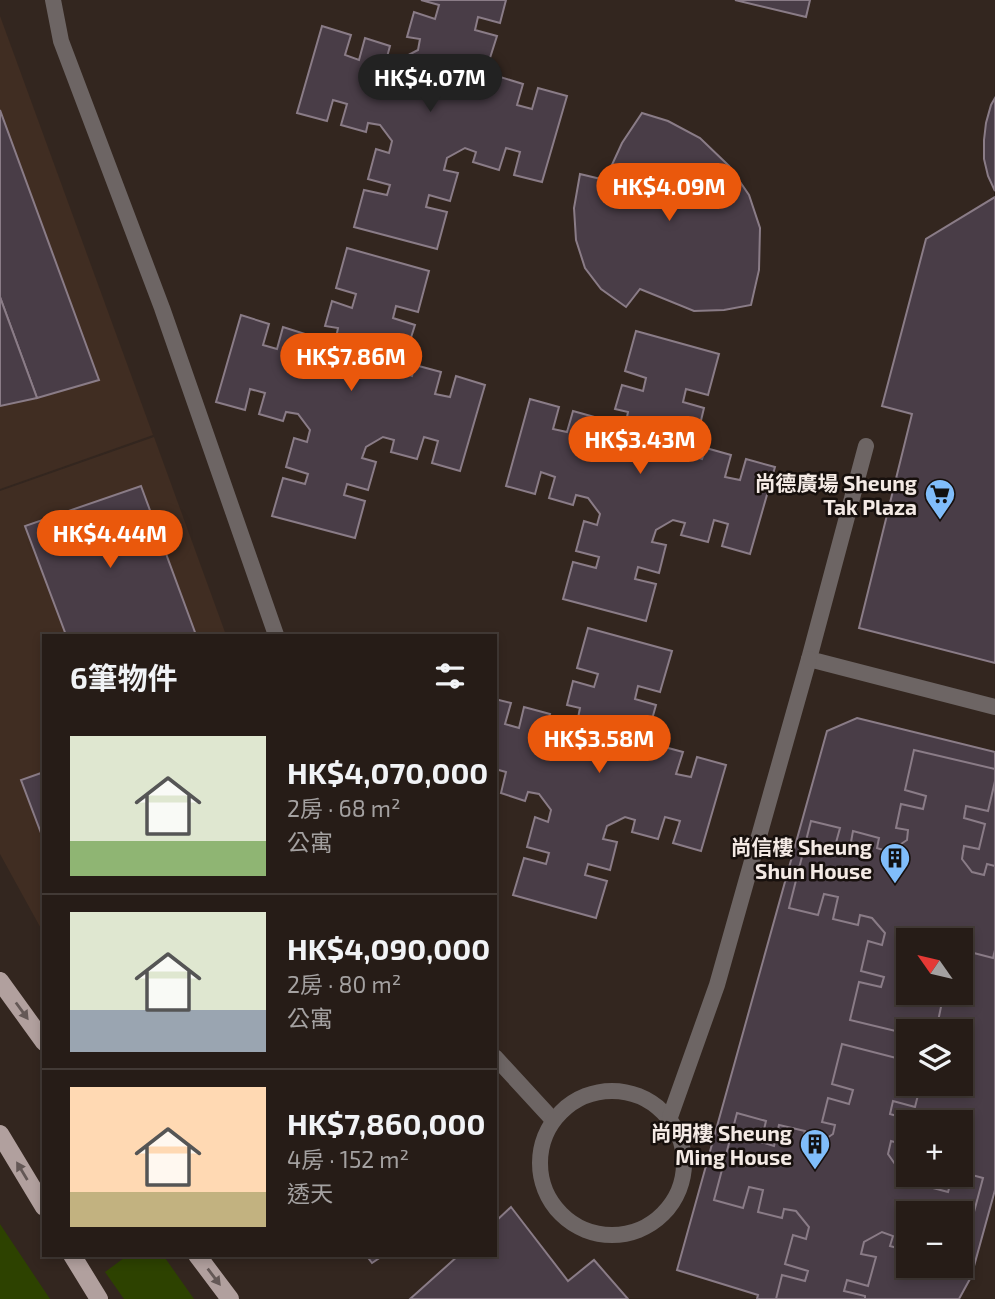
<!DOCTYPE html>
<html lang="zh-TW">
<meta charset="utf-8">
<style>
:root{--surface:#261c17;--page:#2e2520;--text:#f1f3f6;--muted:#a4a1a1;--line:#423a36;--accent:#ea580c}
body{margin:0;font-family:"Exo 2","Noto Sans TC",sans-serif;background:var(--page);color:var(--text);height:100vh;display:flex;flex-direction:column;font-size:26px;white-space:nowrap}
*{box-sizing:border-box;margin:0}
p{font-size:23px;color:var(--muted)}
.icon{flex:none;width:38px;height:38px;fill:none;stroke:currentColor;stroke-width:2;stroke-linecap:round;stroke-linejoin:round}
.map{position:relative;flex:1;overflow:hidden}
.details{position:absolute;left:42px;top:634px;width:455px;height:623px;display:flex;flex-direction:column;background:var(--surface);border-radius:0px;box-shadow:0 4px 10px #0003,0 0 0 2px var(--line)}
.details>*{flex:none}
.needle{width:46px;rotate:304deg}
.tools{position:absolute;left:896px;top:928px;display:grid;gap:14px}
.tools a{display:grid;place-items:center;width:77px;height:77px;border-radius:0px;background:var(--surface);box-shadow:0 4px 10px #0003,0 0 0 2px var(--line);font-size:35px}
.price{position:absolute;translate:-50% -60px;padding:0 16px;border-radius:24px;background:var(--accent);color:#fff;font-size:23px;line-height:46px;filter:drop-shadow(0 2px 4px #0008)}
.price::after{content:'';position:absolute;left:50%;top:42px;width:21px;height:16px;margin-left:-10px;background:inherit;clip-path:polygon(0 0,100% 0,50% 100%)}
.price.active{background:#222;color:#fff}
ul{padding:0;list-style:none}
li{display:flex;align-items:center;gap:21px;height:175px;padding:0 28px}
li+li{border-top:2px solid var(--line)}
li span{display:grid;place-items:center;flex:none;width:196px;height:140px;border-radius:0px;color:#555}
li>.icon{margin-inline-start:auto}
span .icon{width:84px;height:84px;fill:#fffc;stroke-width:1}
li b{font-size:30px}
h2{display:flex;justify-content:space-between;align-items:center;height:84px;padding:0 28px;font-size:30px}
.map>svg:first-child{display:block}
</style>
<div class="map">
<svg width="995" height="1299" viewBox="0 0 995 1299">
<rect width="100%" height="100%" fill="#33261f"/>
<g fill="#402d22">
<polygon points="0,16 153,435 0,489"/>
<polygon points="154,437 226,635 44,635 44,934 0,854 0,491"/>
</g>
<g fill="#2d4200">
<polygon points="0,1224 50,1299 0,1299"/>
<polygon points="128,1255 163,1255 194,1299 124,1299 105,1272"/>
</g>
<g fill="#493d47" stroke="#8a7c87" stroke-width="2" fill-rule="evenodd">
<polygon points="421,0 506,0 500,23 478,17 475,30 497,36 489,61 475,57 472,70 481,83 494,87 497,76 523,84 517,105 532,109 538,88 567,96 542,182 514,175 520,152 506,148 499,170 473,162 476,152 465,148 447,158 444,170 458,173 450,201 429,195 426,207 447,212 437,249 354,227 364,190 387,195 390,185 368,179 376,149 389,153 392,141 380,125 368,123 366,132 341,125 347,104 333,100 327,121 297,113 322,26 351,35 345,55 359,60 365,38 390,46 387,57 399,60 418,50 420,39 407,37 414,12 435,19 439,5"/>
<polygon points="735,0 810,0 806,17"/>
<polygon points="995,98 995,191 988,176 984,159 984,140 986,123 991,105"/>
<polygon points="0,110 99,380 37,398 0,297"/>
<polygon points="642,113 668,121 700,138 729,166 749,195 760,228 759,270 751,305 724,310 694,311 640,289 626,307 601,289 585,268 576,240 574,208 580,174 605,180 622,143"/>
<polygon points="995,197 995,663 859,628 912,414 882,406 926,239"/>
<polygon points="347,248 429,271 418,312 396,306 393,318 415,325 407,350 393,346 390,359 399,372 412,376 415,365 441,372 435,394 450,397 456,376 485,385 460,471 432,463 438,441 424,437 417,459 391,452 394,440 383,437 366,447 362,458 376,462 368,490 347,484 344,495 365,501 355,538 272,516 283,478 305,484 308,474 286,467 294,438 307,442 310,430 298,414 286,412 283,421 259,414 265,393 250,389 245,410 216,402 241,315 269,324 263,345 277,349 283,327 308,335 305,345 317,349 336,338 338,328 325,326 332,301 352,308 356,294 336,288"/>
<polygon points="0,297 37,398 0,406"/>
<polygon points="636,331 719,354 708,395 686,389 683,402 704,408 698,433 683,429 680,442 689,455 702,459 706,448 731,455 725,477 740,480 746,459 775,467 750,554 722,546 728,524 714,520 708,542 681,535 685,523 673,520 656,530 652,542 666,545 659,573 638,567 635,579 656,584 646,621 563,599 573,562 596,568 599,557 576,551 584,521 597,525 600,514 588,498 576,495 573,505 549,498 555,477 541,472 535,494 506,486 530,399 559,407 553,429 567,432 573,411 598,418 595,429 607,433 626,422 628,412 615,409 622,385 643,391 646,378 625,371"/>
<polygon points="141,486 196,635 66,635 25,526"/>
<polygon points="588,628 672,651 660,692 638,686 635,699 656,705 649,730 635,726 631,739 641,752 653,755 657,745 683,752 676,774 691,777 697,757 726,765 701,851 673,843 680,821 665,817 658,839 632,832 635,820 625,817 607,826 603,839 617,842 610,870 588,864 585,875 607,881 596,918 513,895 524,858 546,864 549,853 527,847 535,817 548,822 551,810 539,794 528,792 525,801 501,793 506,772 495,769 495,699 511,703 505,724 519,728 524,707 550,714 547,725 559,729 578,718 580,708 567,705 573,681 594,687 598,674 577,668"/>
<path d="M 857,718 L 995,752 L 995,1190 L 971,1277 L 959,1299 L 757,1299 L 758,1295 L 677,1270 L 827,731 ZM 908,940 L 961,940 L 961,992 L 908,992 ZM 908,1031 L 961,1031 L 961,1083 L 908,1083 ZM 908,1122 L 961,1122 L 961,1174 L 908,1174 ZM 908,1213 L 961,1213 L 961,1265 L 908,1265 Z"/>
<polygon points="914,750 995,769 995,781 988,811 966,806 964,818 985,824 979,849 964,846 962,859 972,872 984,875 987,864 995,866 995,950 993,958 966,951 969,940 958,937 953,940 908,940 908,992 922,992 921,997 942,1002 936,1031 908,1031 908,1034 850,1020 859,982 881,987 884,977 861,971 868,941 882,945 885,933 872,918 860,915 858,925 833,919 838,897 824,894 818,915 789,908 811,821 840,828 834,850 849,853 853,831 879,838 877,848 889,852 907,840 908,830 896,828 901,804 923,809 926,796 905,790"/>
<polygon points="44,772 44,841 21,780"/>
<polygon points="842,1044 908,1061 908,1083 921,1083 915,1107 893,1101 890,1114 911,1120 911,1122 908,1122 908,1132 905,1145 891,1141 888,1154 897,1167 908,1170 908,1174 937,1174 933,1188 948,1192 953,1174 961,1174 961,1172 983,1178 961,1261 961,1213 908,1213 908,1251 890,1246 893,1236 882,1232 864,1242 861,1254 876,1257 868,1286 847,1280 844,1291 865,1296 865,1299 776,1299 782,1275 805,1281 808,1271 785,1264 793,1235 806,1239 809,1227 796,1211 784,1209 782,1218 758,1212 763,1190 749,1187 743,1208 714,1200 737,1113 766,1121 761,1142 774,1146 779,1125 805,1131 802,1142 815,1146 833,1134 835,1125 822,1122 828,1098 849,1104 853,1090 832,1084"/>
<polygon points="511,1207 568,1281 594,1260 628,1299 410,1299 459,1255 495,1255 495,1222"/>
<polygon points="366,1255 384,1255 372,1263"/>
</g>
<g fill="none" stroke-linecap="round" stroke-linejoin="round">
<g stroke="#6d6564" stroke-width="16">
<polyline points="53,0 61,41 162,308 276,635"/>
<polyline points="866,446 809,659 995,707"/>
<polyline points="495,1057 553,1120"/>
<circle cx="612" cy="1163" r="72"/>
<polyline points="670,1117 717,985 809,659"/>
</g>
<g stroke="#b1a09e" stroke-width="18">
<polyline points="0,981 44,1042"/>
<polyline points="0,1134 44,1207"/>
<polyline points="72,1255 99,1299"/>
<polyline points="197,1255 230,1299"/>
</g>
</g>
<defs><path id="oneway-solid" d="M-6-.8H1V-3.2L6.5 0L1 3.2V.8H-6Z" transform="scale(1.75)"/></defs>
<g fill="#645856">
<use href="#oneway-solid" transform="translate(22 1011) rotate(54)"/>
<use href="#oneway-solid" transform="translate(22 1171) rotate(-121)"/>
<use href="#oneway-solid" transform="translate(214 1277) rotate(53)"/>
</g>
<defs>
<g id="supermarket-pin" transform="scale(1.575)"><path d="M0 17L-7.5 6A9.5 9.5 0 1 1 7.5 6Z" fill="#80bdfa" stroke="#17100d"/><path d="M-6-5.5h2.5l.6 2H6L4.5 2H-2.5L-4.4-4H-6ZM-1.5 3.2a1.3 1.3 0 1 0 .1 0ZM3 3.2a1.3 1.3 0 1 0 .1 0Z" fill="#111"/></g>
<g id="building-pin" transform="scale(1.575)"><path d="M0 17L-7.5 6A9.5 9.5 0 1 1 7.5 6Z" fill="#80bdfa" stroke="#17100d"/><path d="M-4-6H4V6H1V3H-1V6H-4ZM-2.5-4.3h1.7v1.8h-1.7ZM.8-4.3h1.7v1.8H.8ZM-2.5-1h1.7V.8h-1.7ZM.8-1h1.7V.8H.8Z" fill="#111"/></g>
</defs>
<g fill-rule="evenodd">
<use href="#supermarket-pin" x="940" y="494"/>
<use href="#building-pin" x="895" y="858"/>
<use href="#building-pin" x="815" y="1144"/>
</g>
<g text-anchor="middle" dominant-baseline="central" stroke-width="5" stroke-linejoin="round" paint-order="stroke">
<g font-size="21" font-weight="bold" fill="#f4eae5" stroke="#17100d" text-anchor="end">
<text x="917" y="482">尚德廣場 Sheung<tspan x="917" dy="24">Tak Plaza</tspan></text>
<text x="872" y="846">尚信樓 Sheung<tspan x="872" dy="24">Shun House</tspan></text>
<text x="792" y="1132">尚明樓 Sheung<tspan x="792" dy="24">Ming House</tspan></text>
</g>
</g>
</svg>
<div class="tools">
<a><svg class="needle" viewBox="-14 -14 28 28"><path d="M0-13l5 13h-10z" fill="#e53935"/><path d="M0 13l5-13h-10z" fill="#a4a1a1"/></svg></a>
<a><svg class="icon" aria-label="layers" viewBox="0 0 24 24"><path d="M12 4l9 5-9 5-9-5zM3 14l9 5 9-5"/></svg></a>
<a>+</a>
<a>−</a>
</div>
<b class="price active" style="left:430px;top:114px">HK$4.07M</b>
<b class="price" style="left:669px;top:223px">HK$4.09M</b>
<b class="price" style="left:351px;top:393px">HK$7.86M</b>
<b class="price" style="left:640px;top:476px">HK$3.43M</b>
<b class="price" style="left:110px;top:570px">HK$4.44M</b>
<b class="price" style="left:599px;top:775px">HK$3.58M</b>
<section class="details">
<h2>6筆物件<svg class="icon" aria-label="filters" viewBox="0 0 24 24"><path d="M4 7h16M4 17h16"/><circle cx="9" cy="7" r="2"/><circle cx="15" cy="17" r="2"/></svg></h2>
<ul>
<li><span style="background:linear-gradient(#dfe7d0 75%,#8fb573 0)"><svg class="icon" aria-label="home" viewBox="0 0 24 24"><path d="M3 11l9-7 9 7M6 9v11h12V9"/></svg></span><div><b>HK$4,070,000</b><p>2房 · 68 m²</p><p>公寓</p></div></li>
<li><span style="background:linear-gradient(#dfe7d0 70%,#9aa5b1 0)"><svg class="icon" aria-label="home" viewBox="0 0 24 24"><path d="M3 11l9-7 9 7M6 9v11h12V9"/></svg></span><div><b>HK$4,090,000</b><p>2房 · 80 m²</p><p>公寓</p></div></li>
<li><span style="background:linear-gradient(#ffd9b3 75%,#c2b280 0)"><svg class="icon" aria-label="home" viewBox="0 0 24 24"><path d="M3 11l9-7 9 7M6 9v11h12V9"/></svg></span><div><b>HK$7,860,000</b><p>4房 · 152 m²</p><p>透天</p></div></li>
</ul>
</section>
</div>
